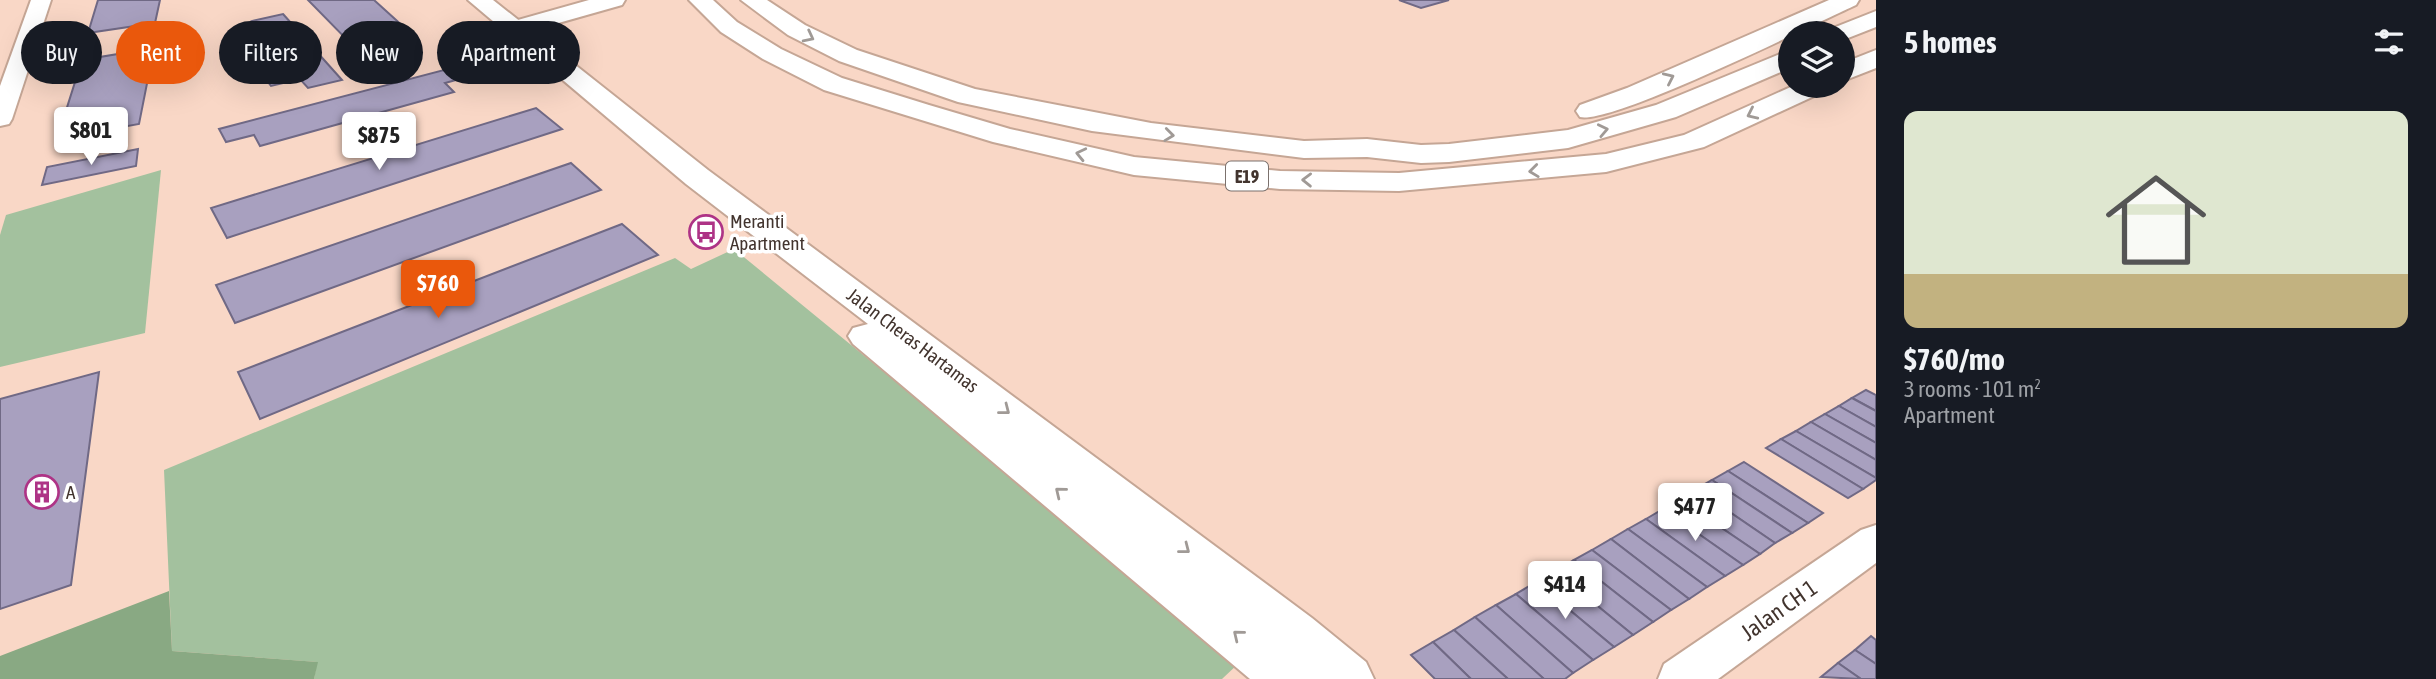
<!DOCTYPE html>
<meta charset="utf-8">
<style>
:root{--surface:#171b24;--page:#242831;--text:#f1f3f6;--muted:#9ea1a6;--line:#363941;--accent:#ea580c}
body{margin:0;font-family:"Asap Condensed",sans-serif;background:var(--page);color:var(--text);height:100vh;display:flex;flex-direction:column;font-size:26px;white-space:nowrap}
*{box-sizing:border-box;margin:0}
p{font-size:23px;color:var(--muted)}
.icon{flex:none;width:38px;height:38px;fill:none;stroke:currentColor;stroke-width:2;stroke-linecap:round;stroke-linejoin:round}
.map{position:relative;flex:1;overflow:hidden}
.sheet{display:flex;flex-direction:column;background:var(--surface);width:560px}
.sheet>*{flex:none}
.banner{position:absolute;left:21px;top:21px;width:665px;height:63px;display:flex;gap:14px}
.fabs{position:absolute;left:1778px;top:21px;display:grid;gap:14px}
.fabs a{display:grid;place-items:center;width:77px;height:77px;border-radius:50%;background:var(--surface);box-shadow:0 7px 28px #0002;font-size:35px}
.price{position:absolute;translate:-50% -60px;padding:0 16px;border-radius:7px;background:#fff;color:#222;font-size:23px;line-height:46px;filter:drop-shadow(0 2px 4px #0008)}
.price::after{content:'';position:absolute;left:50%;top:42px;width:21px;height:16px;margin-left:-10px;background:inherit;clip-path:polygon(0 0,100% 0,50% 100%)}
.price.selected{background:var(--accent);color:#fff}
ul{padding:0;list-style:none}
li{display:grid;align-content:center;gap:14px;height:371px;padding:0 28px}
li+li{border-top:2px solid var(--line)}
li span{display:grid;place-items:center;height:217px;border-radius:14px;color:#555}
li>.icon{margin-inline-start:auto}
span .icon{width:126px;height:126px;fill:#fffc;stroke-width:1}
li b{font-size:30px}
h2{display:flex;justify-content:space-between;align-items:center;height:84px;padding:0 28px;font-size:30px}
.tag{padding:0 24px;border-radius:32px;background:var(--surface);box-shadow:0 7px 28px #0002;font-size:24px;line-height:63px}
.tag.selected{background:var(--accent);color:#fff}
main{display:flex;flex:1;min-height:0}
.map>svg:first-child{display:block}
</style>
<main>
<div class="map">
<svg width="1876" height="679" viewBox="0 0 1876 679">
<rect width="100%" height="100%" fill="#f9d7c6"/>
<g fill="#a3c19e">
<polygon points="161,170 145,333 0,367 0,235 6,215"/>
<polygon points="734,249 1239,663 1222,679 314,679 317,662 172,651 164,470 675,258 691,269"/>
</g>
<polygon fill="#89a983" points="169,591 172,651 318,662 314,679 0,679 0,656"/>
<g fill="#a8a0bf" stroke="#706985" stroke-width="2">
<polygon points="98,0 160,0 155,23 88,33"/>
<polygon points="308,0 374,0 406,29 381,35 388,42 357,50"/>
<polygon points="1399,0 1449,0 1421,8"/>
<polygon points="283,14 342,80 308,88 300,79 271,86 231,34 257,27 252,21"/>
<polygon points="154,48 139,124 57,139 82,60"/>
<polygon points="463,65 474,75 445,83 454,92 260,146 254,135 226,142 219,129"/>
<polygon points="536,108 562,129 227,238 211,208"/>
<polygon points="138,149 136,166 42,185 47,167"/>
<polygon points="571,163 601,190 235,323 216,285"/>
<polygon points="622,224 658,255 260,419 238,372"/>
<polygon points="99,372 71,585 0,609 0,399"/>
<polygon points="1866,390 1876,395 1876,411 1852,398"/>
<polygon points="1852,398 1876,411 1876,427 1839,406"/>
<polygon points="1839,406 1876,427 1876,443 1825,414"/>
<polygon points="1825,414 1876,443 1876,460 1811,422"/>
<polygon points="1811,422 1876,460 1876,478 1796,431"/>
<polygon points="1796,431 1876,478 1876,480 1863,489 1781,439"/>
<polygon points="1781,439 1863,489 1848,498 1766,448"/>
<polygon points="1744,462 1823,513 1808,523 1728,471"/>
<polygon points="1728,471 1808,523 1792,533 1712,480"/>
<polygon points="1712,480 1792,533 1775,543 1696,489"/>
<polygon points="1696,489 1775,543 1760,554 1679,499"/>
<polygon points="1679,499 1760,554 1743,565 1663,509"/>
<polygon points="1663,509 1743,565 1725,576 1646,519"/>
<polygon points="1646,519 1725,576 1707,587 1628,529"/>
<polygon points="1628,529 1707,587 1689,599 1611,539"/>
<polygon points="1611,539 1689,599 1671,610 1592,550"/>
<polygon points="1592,550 1671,610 1653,622 1574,560"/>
<polygon points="1574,560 1653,622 1633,635 1555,571"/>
<polygon points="1555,571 1633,635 1614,647 1536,582"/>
<polygon points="1536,582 1614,647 1593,660 1516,594"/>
<polygon points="1516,594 1593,660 1573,673 1496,605"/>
<polygon points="1496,605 1573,673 1565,679 1544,679 1475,617"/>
<polygon points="1475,617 1544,679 1508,679 1454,630"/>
<polygon points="1454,630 1508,679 1471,679 1433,642"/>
<polygon points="1871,636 1876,640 1876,664 1855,650"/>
<polygon points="1433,642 1471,679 1435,679 1411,655"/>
<polygon points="1855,650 1876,664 1876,679 1861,679 1838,663"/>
<polygon points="1838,663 1861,679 1821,677"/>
</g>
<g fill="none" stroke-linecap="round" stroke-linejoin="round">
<g stroke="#c5a695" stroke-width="4">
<g id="minor">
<polygon points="31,0 51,0 12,119 9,124 0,126 0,86"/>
<polygon points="1876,525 1876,563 1718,679 1658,679 1664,664 1861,530"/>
</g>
</g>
<g stroke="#c5a695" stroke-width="4">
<polygon id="tertiary" points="468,0 493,0 708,170 1312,618 1366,662 1374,679 1250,679 853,344 848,336 853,328 868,324 686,184"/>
</g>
<g stroke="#c5a695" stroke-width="4">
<g id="motorway">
<polygon points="589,0 625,0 622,5 495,41 486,39 483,34 486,29"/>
<polygon points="689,0 713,0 737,22 781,49 842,78 929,105 1010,129 1134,157 1280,171 1399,173 1606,154 1684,135 1793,86 1827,86 1823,92 1704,147 1606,172 1399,191 1280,189 1134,175 993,142 824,90 763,59 721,32"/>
<polygon points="741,0 767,0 805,25 857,50 975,89 1151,123 1304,141 1367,139 1421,145 1449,144 1568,130 1656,105 1790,50 1790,68 1676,117 1568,148 1449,162 1421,163 1367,157 1304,158 1092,131 958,102 839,61 788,35"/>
<path d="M 1829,0 L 1859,0 L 1856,5 C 1814,24 1612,125 1580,117 L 1576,111 L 1580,105 L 1627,88 Z"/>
<polygon points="1876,11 1876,27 1843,40 1843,33 1830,33 1833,28"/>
<polygon points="1876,50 1876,68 1843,81 1843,63"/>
</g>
</g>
<use href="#minor" fill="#fff" fill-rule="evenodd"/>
<use href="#tertiary" fill="#fff" fill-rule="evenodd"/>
<use href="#motorway" fill="#fff" fill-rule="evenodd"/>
</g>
<defs><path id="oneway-chevron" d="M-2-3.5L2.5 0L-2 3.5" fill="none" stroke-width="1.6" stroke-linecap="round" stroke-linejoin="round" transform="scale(1.75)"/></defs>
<g stroke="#a09a96">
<use href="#oneway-chevron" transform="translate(809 37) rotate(27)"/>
<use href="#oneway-chevron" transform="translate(1669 78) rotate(-25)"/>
<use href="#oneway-chevron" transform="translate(1752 114) rotate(155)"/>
<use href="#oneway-chevron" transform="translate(1603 130) rotate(-12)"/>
<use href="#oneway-chevron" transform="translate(1169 135) rotate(7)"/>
<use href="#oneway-chevron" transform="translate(1081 154) rotate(-167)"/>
<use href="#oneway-chevron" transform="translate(1534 171) rotate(173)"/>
<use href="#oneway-chevron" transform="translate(1307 180) rotate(-179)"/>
<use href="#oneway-chevron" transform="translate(1005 410) rotate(38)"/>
<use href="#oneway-chevron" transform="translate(1060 492) rotate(-141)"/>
<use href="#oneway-chevron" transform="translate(1185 549) rotate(38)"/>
<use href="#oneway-chevron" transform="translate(1238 635) rotate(-141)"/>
</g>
<defs>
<g id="bus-ring" transform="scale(1.75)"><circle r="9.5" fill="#fff" stroke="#ae3386" stroke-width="1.5"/><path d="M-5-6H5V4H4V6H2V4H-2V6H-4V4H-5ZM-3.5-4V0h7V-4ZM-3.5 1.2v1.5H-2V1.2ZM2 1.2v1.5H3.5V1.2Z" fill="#ae3386"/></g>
<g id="building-ring" transform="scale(1.75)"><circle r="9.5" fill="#fff" stroke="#ae3386" stroke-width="1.5"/><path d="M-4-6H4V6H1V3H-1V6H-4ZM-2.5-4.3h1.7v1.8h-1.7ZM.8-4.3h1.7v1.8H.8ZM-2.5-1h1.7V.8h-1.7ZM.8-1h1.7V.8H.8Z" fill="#ae3386"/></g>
</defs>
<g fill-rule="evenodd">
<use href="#bus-ring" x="706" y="232"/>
<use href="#building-ring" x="42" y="492"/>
</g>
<g text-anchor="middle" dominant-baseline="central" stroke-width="7" stroke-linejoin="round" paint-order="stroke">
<rect fill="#fff" stroke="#7b716d" stroke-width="2" x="1226" y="161.5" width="42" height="29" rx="5"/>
<g font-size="18" font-weight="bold" fill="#42342e">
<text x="1247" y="176">E19</text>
</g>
<g font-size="19" fill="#42342e" stroke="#fff" text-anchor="start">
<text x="730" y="221">Meranti<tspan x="730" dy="22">Apartment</tspan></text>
<text x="66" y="492">A</text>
</g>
<g font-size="19" fill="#42342e" stroke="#fff">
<text transform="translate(913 340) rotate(37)">Jalan Cheras Hartamas</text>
</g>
<g font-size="23" fill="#42342e" stroke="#fff">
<text transform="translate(1779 610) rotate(-35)">Jalan CH 1</text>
</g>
</g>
</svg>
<div class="fabs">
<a><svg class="icon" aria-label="layers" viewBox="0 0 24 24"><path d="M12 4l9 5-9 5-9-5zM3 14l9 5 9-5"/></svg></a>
</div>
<b class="price" style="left:91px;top:167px">$801</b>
<b class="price" style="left:379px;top:172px">$875</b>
<b class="price selected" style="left:438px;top:320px">$760</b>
<b class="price" style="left:1695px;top:543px">$477</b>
<b class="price" style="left:1565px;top:621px">$414</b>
<div class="banner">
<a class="tag">Buy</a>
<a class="tag selected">Rent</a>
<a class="tag">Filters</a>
<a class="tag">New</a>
<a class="tag">Apartment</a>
</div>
</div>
<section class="sheet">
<h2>5 homes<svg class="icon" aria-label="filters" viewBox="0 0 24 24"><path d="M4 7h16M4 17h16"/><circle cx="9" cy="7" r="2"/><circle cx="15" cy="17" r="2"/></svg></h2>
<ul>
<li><span style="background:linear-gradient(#dfe7d0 75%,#c2b280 0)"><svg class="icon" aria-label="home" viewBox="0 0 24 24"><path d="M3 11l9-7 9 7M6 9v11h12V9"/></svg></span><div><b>$760/mo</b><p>3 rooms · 101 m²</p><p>Apartment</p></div></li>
</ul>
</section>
</main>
